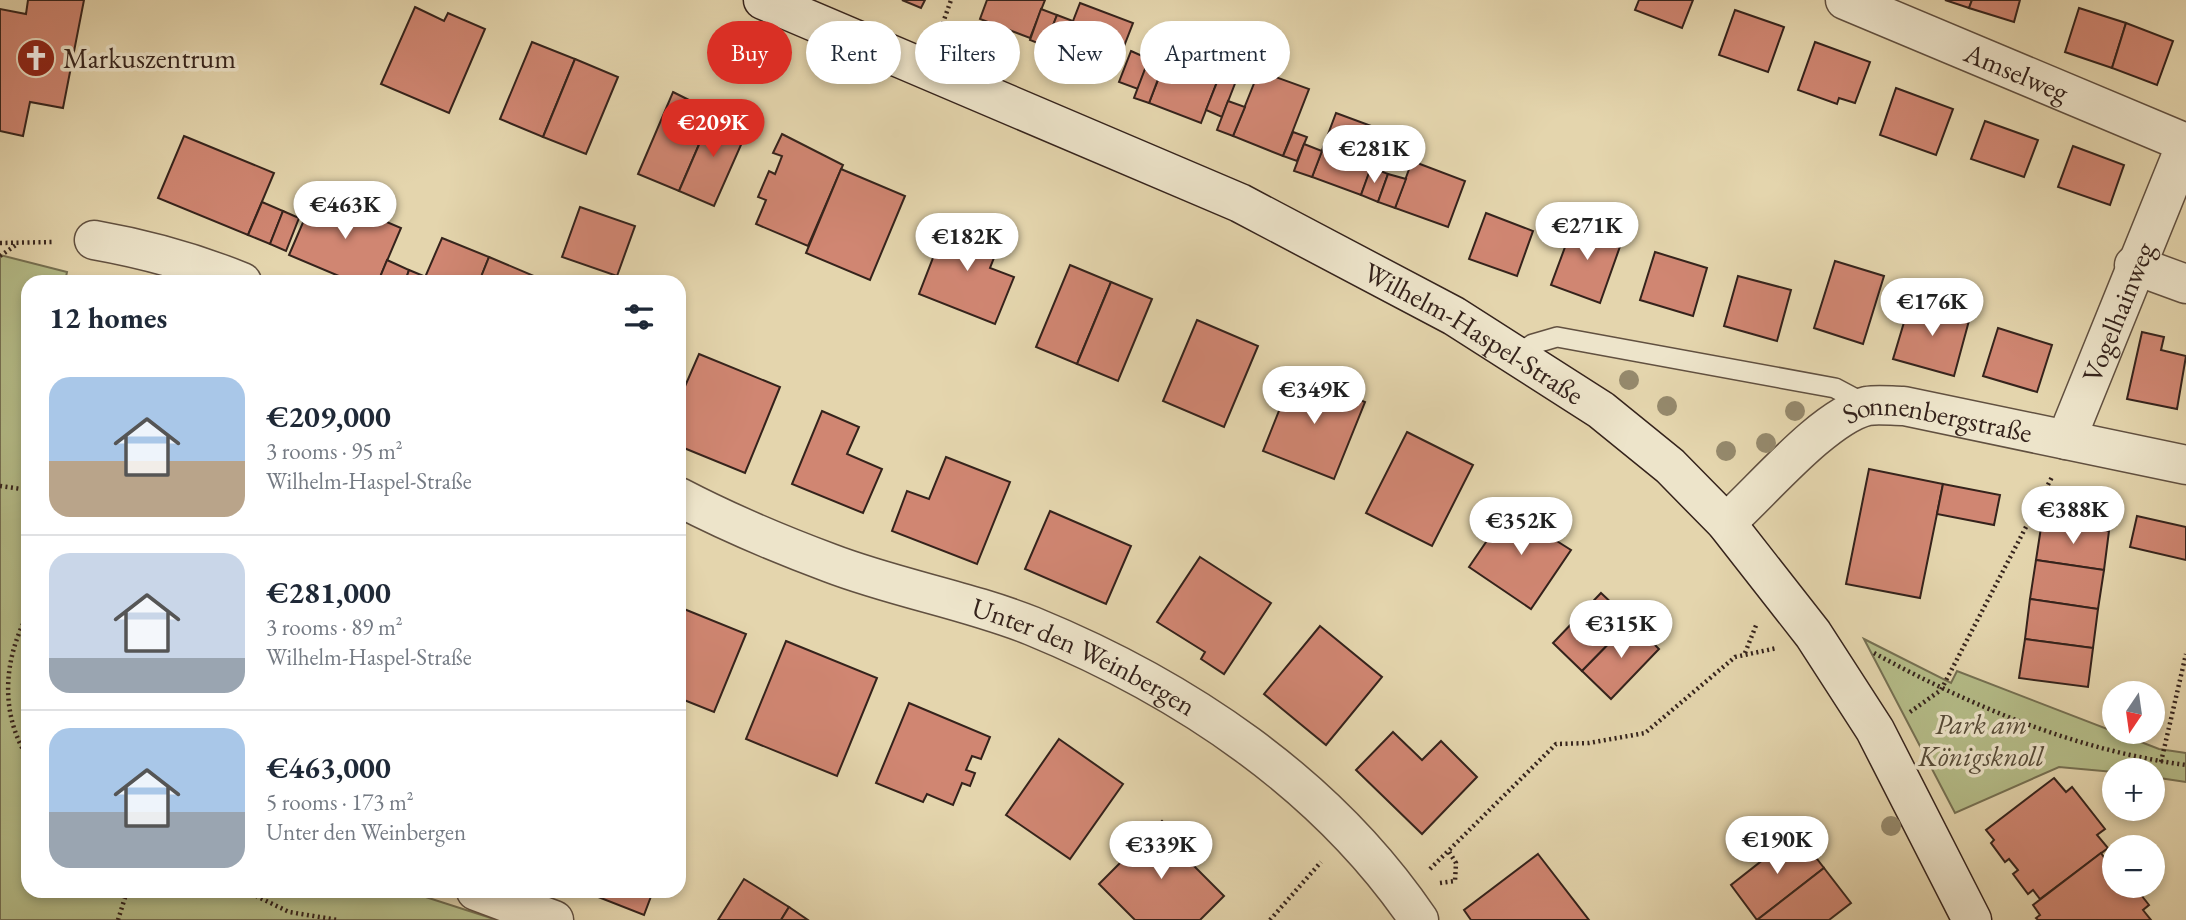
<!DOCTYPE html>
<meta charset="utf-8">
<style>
:root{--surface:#fff;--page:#f2f2f3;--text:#1f2937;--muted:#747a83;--line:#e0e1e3;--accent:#d93025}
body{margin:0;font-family:"EB Garamond",serif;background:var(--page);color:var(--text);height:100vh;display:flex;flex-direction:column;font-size:26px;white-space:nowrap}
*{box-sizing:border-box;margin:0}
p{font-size:23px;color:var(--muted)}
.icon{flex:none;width:38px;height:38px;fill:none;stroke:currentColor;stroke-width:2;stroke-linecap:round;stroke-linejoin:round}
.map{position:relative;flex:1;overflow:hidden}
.sheet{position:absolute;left:21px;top:275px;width:665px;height:623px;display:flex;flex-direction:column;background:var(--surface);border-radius:21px;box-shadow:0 4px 10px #0003}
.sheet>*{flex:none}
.guide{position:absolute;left:707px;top:21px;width:665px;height:63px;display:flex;gap:14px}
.needle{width:46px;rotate:193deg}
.controls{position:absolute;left:2102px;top:681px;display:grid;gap:14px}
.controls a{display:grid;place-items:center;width:63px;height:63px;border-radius:50%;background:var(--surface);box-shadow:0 4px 10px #0003;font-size:35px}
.price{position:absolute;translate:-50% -60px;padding:0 16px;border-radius:24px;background:#fff;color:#222;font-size:23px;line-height:46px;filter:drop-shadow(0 2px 4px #0008)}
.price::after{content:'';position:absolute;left:50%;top:42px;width:21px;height:16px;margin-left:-10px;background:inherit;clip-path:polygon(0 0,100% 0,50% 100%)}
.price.selected{background:var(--accent);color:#fff}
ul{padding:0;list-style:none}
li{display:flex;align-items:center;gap:21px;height:175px;padding:0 28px}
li+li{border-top:2px solid var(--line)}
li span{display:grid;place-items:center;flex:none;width:196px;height:140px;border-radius:21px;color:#555}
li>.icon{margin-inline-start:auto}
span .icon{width:84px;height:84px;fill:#fffc;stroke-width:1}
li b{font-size:30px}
h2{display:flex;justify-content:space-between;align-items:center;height:84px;padding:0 28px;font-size:30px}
.tag{padding:0 24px;border-radius:32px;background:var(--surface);box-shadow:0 4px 10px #0003;font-size:24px;line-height:63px}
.tag.selected{background:var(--accent);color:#fff}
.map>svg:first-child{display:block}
</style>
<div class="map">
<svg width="2186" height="920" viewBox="0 0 2186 920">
<rect width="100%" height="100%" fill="#e4d5ad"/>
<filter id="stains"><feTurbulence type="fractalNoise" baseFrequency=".00286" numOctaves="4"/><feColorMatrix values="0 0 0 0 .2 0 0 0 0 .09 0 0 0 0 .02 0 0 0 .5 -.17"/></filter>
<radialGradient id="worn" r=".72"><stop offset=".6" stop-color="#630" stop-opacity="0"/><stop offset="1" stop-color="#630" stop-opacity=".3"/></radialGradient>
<g fill="#b5bd89" stroke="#757052" stroke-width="2">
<polygon points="0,255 67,272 65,282 28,282 28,891 407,891 497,920 0,920"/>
<polygon points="1864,639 1951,683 1957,671 2159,749 2186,753 2186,782 2153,777 2152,770 2114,772 2059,767 1955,813"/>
</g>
<g fill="#d08672" stroke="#35231c" stroke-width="2">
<polygon points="28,0 84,0 63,108 30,102 23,136 0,131 0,9 26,14"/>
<polygon points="902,0 925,0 921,8"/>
<polygon points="987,0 1045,0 1030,38 980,19"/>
<polygon points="1639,0 1693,0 1682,28 1635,10"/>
<polygon points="1945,0 1972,0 1969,8"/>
<polygon points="1972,0 2020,0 2014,22 1969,8"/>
<polygon points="1080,3 1133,23 1114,72 1061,52"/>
<polygon points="415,7 444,21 448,13 485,29 449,113 381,84"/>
<polygon points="2079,8 2126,23 2112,68 2065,52"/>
<polygon points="1041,9 1057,15 1045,46 1030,40"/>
<polygon points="1735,10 1784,27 1768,72 1719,55"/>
<polygon points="1057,15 1073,21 1061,52 1045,46"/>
<polygon points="2126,23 2173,41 2157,85 2112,68"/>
<polygon points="532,42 575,59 543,137 500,119"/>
<polygon points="1815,42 1870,62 1855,103 1839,98 1837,104 1798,90"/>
<polygon points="1170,49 1222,69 1201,123 1149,103"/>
<polygon points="1131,51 1149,59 1138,89 1119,82"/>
<polygon points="575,59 618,77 586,154 543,137"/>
<polygon points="1225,62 1241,68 1222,117 1206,110"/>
<polygon points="1145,69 1160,74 1149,103 1134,98"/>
<polygon points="1259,71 1309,89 1283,156 1233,136"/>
<polygon points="1896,88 1953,109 1936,155 1880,135"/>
<polygon points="673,92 713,112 679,191 638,174"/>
<polygon points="1228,101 1245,107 1233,136 1217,130"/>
<polygon points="713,112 748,129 714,206 679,191"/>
<polygon points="1336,113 1385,131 1361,195 1312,177"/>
<polygon points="1985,121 2038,140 2024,177 1971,159"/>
<polygon points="1293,132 1307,137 1297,161 1283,156"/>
<polygon points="782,134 843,165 808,246 756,224 766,200 758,197 769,171 775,174 782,156 773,153"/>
<polygon points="184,136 274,173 248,235 158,198"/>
<polygon points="1304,144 1322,151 1312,177 1294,171"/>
<polygon points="2073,146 2124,165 2110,205 2058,187"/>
<polygon points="1412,161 1465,181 1448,227 1395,208"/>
<polygon points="1371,167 1388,174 1378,202 1361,195"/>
<polygon points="841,169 905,196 870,280 806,253"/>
<polygon points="1388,174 1406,179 1395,208 1378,202"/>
<polygon points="316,192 401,228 378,282 353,282 289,255"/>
<polygon points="262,202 283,211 270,244 248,235"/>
<polygon points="580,207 635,226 617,276 562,257"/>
<polygon points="283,211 299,218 286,251 270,244"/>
<polygon points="1486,213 1533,231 1517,276 1469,259"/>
<polygon points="948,219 1001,240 990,268 1014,277 995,324 919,294"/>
<polygon points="1575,220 1623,238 1600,303 1551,285"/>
<polygon points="442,238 489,257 479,282 423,282"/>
<polygon points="1655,252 1707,268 1693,316 1640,300"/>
<polygon points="489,257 534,276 532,282 479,282"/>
<polygon points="387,260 409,270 405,282 378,282"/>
<polygon points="1835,261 1884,276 1863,344 1814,328"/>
<polygon points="1070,265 1111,282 1077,364 1036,347"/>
<polygon points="409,270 426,277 423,282 405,282"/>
<polygon points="1738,276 1791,290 1777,341 1724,326"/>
<polygon points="1111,282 1152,299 1118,381 1077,364"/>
<polygon points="1911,299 1970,317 1954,376 1893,359"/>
<polygon points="1197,320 1258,346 1224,427 1163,401"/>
<polygon points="1998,328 2052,345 2037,392 1983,376"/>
<polygon points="2142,332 2164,337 2161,350 2186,356 2177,409 2127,399"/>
<polygon points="699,354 780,387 745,473 679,446 679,400"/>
<polygon points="1294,373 1365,402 1334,479 1263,451"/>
<polygon points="822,411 859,427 847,454 882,469 863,513 792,484"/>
<polygon points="1407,432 1473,465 1432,546 1366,513"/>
<polygon points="946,457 1010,482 977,564 892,531 907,491 929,499"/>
<polygon points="1869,469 1943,484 1920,598 1846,584"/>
<polygon points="1943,484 2000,495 1994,525 1937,514"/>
<polygon points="1522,507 1557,530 1552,538 1571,550 1531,609 1469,567 1499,523 1507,528"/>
<polygon points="1050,511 1131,546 1106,604 1025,569"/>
<polygon points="2137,516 2186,527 2186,560 2130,547"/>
<polygon points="2042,521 2109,531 2104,570 2036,560"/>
<polygon points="1200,557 1271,603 1224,674 1201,659 1205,652 1157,622"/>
<polygon points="2036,560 2104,570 2098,609 2030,599"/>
<polygon points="1601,593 1631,621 1582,671 1553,643"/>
<polygon points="2030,599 2098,609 2093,648 2025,639"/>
<polygon points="679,607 746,634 714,712 679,698"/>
<polygon points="1631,621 1659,649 1611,699 1582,671"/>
<polygon points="1320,626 1382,677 1326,745 1264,694"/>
<polygon points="2025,639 2093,648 2088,687 2019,678"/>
<polygon points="786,641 877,678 837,776 746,739"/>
<polygon points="909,703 990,737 981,759 972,756 966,770 975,773 970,786 962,783 953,805 927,794 923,802 876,783"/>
<polygon points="1393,732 1422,760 1441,741 1477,777 1422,834 1356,770"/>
<polygon points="1059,739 1123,784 1070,859 1006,815"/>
<polygon points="2054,778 2066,792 2072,787 2105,829 2097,835 2108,848 2040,899 2033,890 2028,894 2013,874 2018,870 2009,859 2005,862 1991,843 1994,840 1986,830"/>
<polygon points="1162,821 1191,849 1184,856 1224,896 1200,920 1135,920 1099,884"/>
<polygon points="1797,833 1824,868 1757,920 1731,885"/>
<polygon points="2101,853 2110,866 2114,862 2114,886 2134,886 2149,905 2143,910 2151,920 2038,920 2036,918 2040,915 2033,905"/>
<polygon points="1538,854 1589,920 1471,920 1464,910"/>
<polygon points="1824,868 1851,903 1829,920 1757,920"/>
<polygon points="744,879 789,907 781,920 718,920"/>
<polygon points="583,891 653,891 644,915"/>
<polygon points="789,907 808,920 781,920"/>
</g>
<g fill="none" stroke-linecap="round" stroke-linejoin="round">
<g stroke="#615040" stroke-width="22">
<polyline id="lane" points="1518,354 1533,344 1557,337 1835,388 1867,405"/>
</g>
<g stroke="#615040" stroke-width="41">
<g id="street">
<path id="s1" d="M 1845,0 L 2186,143"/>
<path d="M 94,240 C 145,249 193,262 242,282"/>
<polyline points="2134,265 2186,284"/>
<path id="s2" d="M 2066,440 L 2186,144"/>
<path id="s3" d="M 679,497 C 727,522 779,544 830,563 C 895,588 967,600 1032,626 C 1183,688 1326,783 1419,920"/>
<path id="s4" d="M 1726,523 C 1761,492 1823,417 1867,406 C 1878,404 1892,406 1904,406 L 2186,465"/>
<polyline points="476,891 554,920"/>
</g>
</g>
<g stroke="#35231c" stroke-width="41">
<g id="secondary">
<path id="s5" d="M 763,0 L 1240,203 L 1454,316 L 1601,410 L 1670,466 L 1726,523 L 1813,634 L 1875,730 L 1972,920"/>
</g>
</g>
<g stroke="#35231c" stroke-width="4.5" stroke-dasharray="2 3.5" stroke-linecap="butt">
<polyline points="939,34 951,0"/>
<polyline points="0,243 55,242"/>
<polyline points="0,256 16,245"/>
<polyline points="0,486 28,490"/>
<path d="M 28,614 C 3,660 0,714 28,758"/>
<polyline points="1745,653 1757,623"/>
<path d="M 1874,653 C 1971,706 2075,750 2186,765"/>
<polyline points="1910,712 1941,690 2052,477"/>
<polyline points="2161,762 2186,654"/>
<polyline points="1430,869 1556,744 1589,743 1645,733 1735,657 1777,648"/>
<polyline points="1440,883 1455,881 1456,863 1448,850"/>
<polyline points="246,891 289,912 338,920"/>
<polyline points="118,920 127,891"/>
<polyline points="1270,920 1321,862"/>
</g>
<use href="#lane" stroke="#ede4ca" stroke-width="19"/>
<use href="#street" stroke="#ede4ca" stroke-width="38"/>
<use href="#secondary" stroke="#ede4ca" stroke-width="38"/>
</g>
<g fill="#95896c">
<circle cx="1629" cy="380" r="10"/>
<circle cx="1667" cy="406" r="10"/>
<circle cx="1795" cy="411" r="10"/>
<circle cx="1766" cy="443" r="10"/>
<circle cx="1726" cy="451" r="10"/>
<circle cx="1891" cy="826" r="10"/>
</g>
<defs>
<g id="church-disc" transform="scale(2.0125)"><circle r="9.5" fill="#8f2418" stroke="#ede4ca"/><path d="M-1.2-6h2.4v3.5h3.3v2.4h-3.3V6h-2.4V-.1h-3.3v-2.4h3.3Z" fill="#fff"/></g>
</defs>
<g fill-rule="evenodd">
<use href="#church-disc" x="36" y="58"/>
</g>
<g text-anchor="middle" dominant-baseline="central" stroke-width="7" stroke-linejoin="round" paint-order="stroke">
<g font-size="28" fill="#35231c" stroke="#ede4ca" text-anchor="start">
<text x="63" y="58">Markuszentrum</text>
</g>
<g font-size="28" fill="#35231c" stroke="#ede4ca">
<text stroke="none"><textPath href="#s1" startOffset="186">Amselweg</textPath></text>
<text stroke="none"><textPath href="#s2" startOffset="138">Vogelhainweg</textPath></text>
<text stroke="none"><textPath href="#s5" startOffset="786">Wilhelm-Haspel-Straße</textPath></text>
<text stroke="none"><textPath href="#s4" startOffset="256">Sonnenbergstraße</textPath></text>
<text stroke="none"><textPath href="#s3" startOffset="436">Unter den Weinbergen</textPath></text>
</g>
<g font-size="28" font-style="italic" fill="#554a37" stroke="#ede4ca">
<text x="1981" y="724">Park am<tspan x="1981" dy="32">Königsknoll</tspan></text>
</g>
</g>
<rect width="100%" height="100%" filter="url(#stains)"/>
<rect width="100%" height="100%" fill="url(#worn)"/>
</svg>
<div class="controls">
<a><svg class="needle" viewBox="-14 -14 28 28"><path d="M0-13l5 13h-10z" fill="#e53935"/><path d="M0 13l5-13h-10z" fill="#747a83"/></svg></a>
<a>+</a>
<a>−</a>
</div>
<b class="price selected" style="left:713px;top:159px">€209K</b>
<b class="price" style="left:1374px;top:185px">€281K</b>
<b class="price" style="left:345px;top:241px">€463K</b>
<b class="price" style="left:1587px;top:262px">€271K</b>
<b class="price" style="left:967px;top:273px">€182K</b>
<b class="price" style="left:1932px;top:338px">€176K</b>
<b class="price" style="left:1314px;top:426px">€349K</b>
<b class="price" style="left:2073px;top:546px">€388K</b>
<b class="price" style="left:1521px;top:557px">€352K</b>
<b class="price" style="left:1621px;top:660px">€315K</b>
<b class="price" style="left:1777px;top:876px">€190K</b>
<b class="price" style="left:1161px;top:881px">€339K</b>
<div class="guide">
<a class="tag selected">Buy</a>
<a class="tag">Rent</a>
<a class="tag">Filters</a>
<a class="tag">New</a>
<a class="tag">Apartment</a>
</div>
<section class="sheet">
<h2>12 homes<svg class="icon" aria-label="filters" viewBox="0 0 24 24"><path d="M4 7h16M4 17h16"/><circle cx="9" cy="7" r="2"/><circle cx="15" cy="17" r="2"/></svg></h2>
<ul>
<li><span style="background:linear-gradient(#a9c7e8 60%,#b9a48a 0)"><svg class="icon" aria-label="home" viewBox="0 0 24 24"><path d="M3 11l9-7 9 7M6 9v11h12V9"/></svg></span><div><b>€209,000</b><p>3 rooms · 95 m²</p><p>Wilhelm-Haspel-Straße</p></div></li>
<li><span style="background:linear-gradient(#c9d6e8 75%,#9aa5b1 0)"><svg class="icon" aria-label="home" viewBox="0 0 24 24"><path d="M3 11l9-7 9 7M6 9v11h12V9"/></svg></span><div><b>€281,000</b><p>3 rooms · 89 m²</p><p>Wilhelm-Haspel-Straße</p></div></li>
<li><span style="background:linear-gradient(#a9c7e8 60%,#9aa5b1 0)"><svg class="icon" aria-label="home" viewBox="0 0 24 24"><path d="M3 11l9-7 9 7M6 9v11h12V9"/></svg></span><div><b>€463,000</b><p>5 rooms · 173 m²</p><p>Unter den Weinbergen</p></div></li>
</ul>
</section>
</div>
